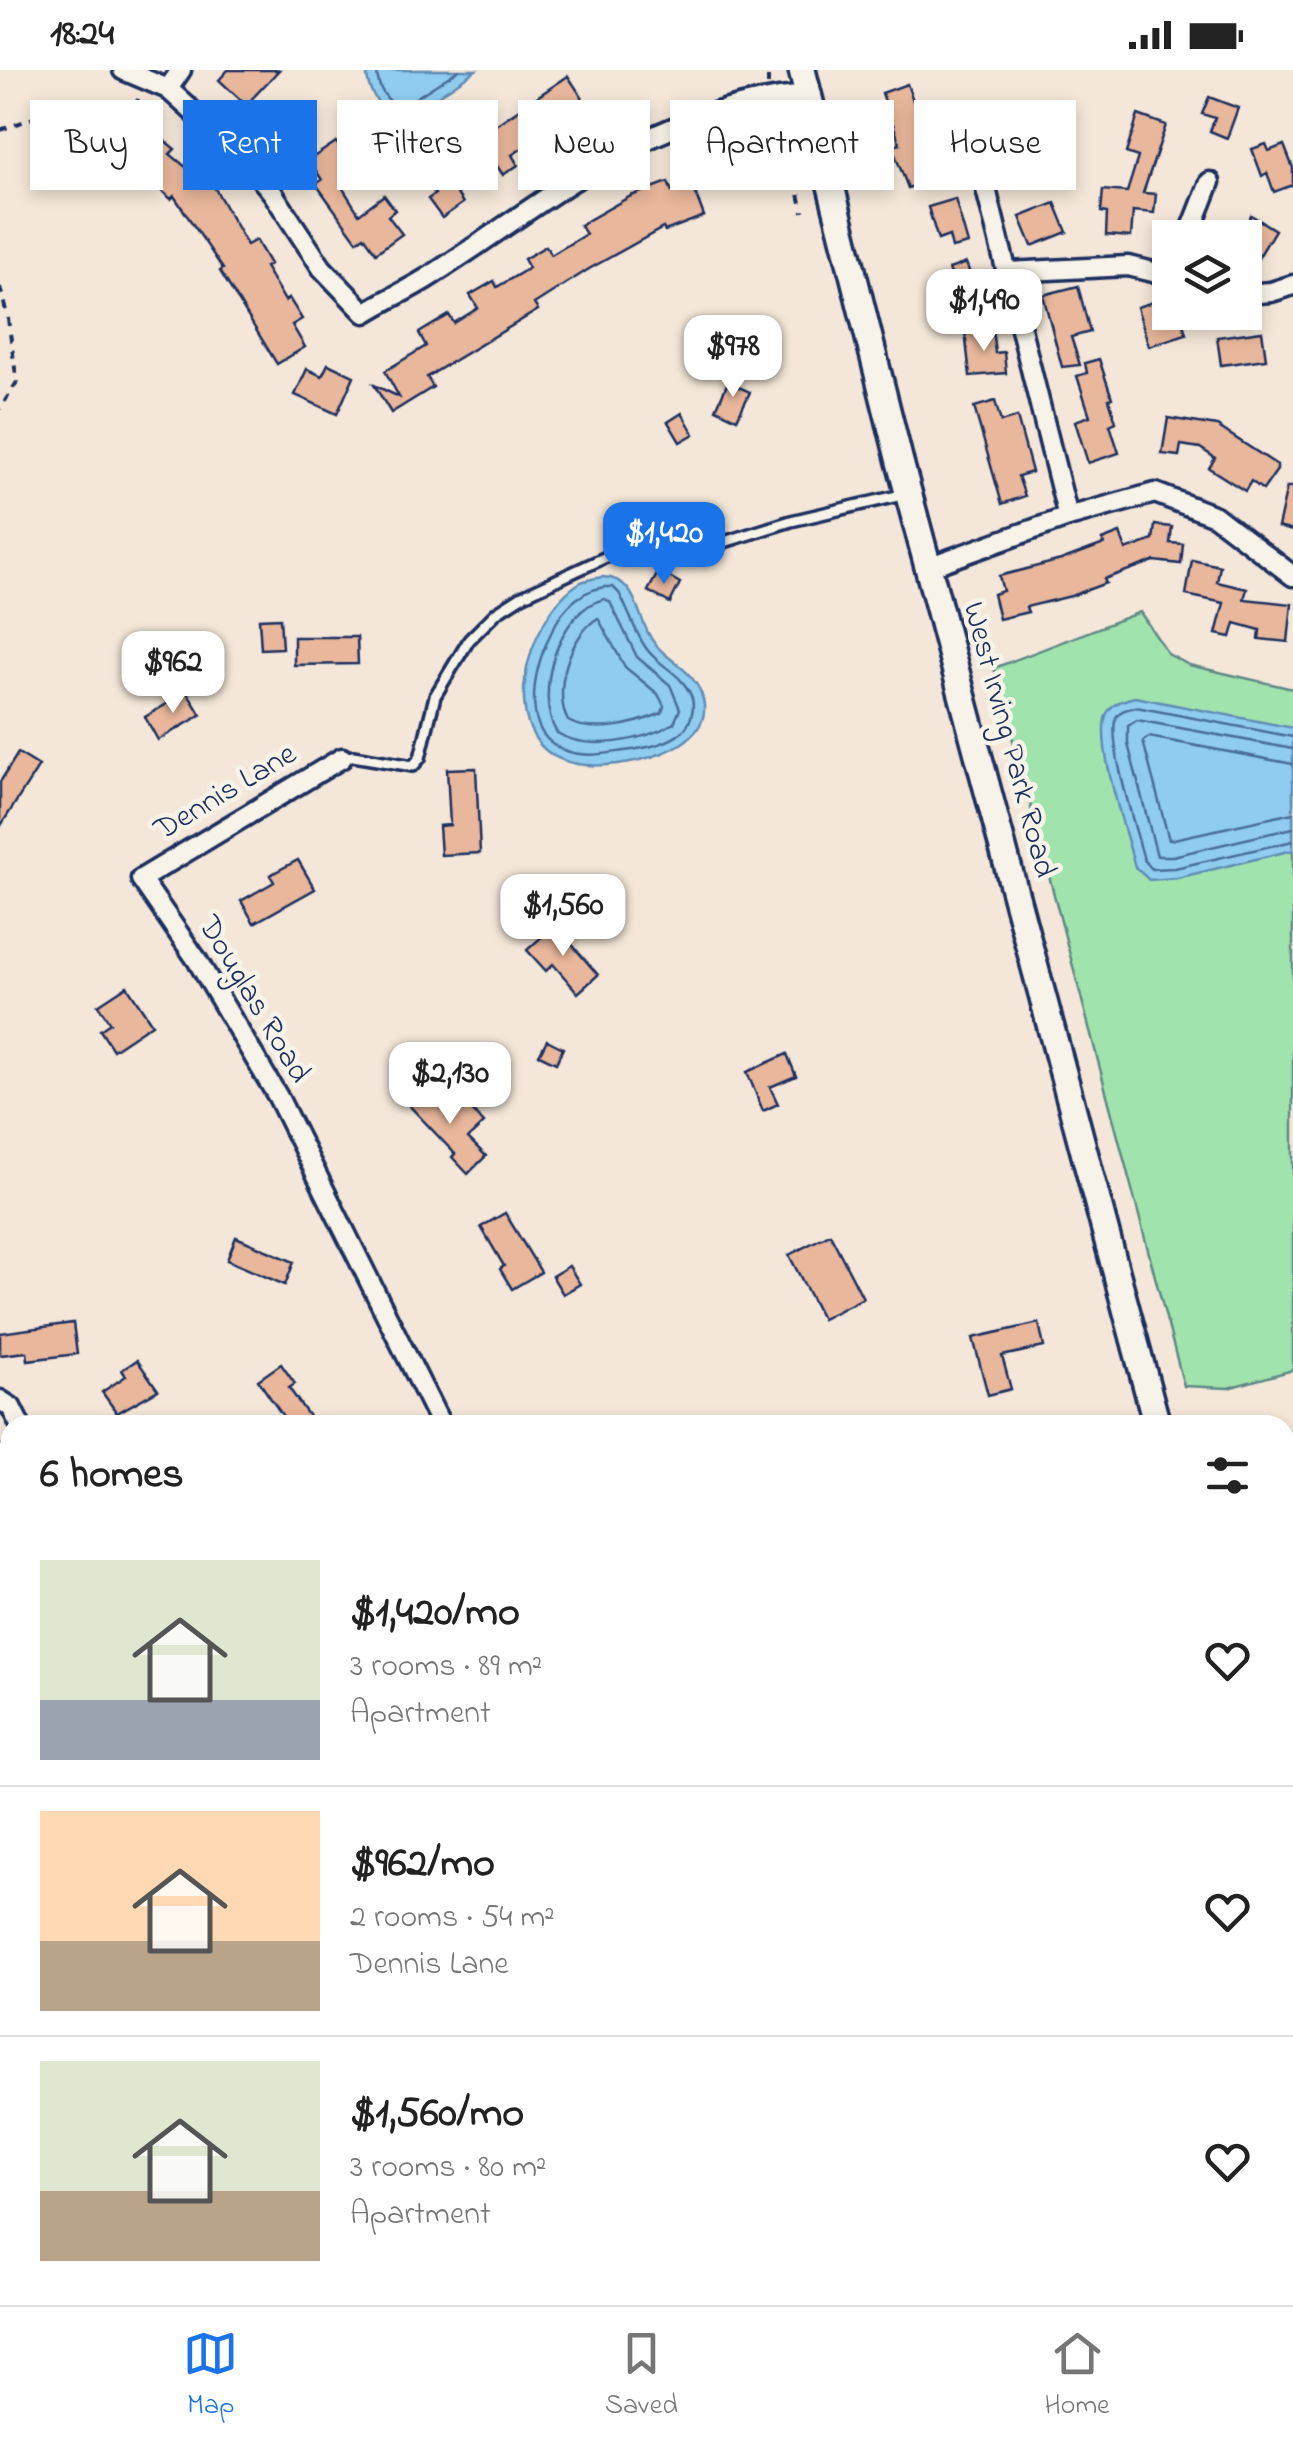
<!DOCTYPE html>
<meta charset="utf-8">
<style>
:root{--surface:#fff;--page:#f6f6f6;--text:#222;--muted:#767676;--line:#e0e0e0;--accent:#1a73e8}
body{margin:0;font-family:"Indie Flower",sans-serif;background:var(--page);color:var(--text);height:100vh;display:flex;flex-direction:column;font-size:38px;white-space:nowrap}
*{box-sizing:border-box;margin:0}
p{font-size:32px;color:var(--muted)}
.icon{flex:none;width:55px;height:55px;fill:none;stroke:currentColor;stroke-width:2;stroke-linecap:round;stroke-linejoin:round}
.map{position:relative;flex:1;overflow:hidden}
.panel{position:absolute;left:0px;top:1345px;width:1295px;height:890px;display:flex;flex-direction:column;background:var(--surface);border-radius:30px 30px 0 0;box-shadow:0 5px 15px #0003}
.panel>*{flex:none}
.banner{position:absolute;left:30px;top:30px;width:1235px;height:90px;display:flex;gap:20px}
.tools{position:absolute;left:1152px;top:150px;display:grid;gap:20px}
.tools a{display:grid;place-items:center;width:110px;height:110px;border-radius:0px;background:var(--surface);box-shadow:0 5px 15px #0003;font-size:50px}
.price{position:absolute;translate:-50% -85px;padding:0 22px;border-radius:20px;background:#fff;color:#222;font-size:32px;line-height:65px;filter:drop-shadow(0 2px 5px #0008)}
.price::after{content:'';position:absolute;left:50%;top:60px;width:30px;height:22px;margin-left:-15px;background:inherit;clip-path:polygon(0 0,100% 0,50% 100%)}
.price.current{background:var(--accent);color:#fff}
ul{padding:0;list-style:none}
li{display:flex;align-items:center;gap:30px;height:250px;padding:0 40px}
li+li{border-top:2px solid var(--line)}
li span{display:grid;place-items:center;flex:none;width:280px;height:200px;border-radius:0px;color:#555}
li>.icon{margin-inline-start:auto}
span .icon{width:120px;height:120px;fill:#fffc;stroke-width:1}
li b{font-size:42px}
h2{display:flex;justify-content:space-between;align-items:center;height:120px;padding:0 40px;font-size:42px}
.tag{padding:0 35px;border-radius:0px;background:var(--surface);box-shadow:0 5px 15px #0003;font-size:35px;line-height:90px}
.tag.current{background:var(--accent);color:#fff}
.status{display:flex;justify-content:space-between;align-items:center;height:70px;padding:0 50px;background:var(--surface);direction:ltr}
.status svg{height:28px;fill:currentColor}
.menu{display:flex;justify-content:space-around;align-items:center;height:140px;border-top:2px solid var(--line);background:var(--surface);font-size:28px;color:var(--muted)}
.menu a{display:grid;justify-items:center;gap:5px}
.menu .current{color:var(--accent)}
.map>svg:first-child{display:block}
</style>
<div class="status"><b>18:24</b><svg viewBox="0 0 49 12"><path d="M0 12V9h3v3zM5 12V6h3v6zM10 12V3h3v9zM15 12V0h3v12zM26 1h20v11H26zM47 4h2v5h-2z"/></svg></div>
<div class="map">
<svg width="1293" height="2235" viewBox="0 0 1293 2235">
<rect width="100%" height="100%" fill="#f4e7d9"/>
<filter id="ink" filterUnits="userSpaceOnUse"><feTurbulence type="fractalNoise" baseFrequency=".01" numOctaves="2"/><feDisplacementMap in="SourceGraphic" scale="20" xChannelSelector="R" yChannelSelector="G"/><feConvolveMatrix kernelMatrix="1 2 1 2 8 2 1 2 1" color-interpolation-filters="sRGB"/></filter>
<g filter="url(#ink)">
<g fill="#f1d9c6">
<polygon points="1285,1887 1293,1904 1293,2235 497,2235 514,2225 1285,2225"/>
<polygon points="163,2225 305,2225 288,2235 168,2235"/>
</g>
<polygon fill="#a1e3ad" stroke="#5e8986" stroke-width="2.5" points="1140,542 1168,584 1189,595 1293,619 1293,1300 1228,1318 1184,1316 994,598"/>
<g fill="#8fccef" stroke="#618db5" stroke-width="2.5">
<path d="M 367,0 L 476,0 L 407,47 L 389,45 C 377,32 366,19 367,0 Z"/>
<path d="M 603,507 C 641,509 635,550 655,574 C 670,592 691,599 701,623 C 724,682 615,701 577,694 C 489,679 525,545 581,512 C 588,509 596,508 603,507 Z"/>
<path d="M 1135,627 L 1293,658 L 1293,780 L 1177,808 L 1149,810 L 1135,797 C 1126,762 1098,682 1105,649 C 1108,634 1122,630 1135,627 Z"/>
</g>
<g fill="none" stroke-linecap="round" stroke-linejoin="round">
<g stroke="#496e98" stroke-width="2.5">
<path d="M 377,0 C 377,16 386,35 403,36 L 459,0"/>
<path d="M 604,517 L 613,517 L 619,523 C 629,541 634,561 646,578 C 659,597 683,603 692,628 C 695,639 690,655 682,662 C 667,675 642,679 624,681 C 604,684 583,688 564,680 C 521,664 533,604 547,572 C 558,545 574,522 604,517 Z"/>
<path d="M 605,529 L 610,532 L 637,587 L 670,615 L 680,639 L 674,653 C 644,671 588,682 557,663 C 533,626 558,538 605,529 Z"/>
<path d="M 598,548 L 625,597 L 658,624 L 664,636 L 662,643 C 636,654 594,665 568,651 C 552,621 570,565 598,548 Z"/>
<path d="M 1293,667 L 1136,637 C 1128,639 1119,640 1116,648 C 1107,671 1137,763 1144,790 L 1152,799 L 1175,798 L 1293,771"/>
<polyline points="1293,679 1137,650 1128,656 1128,674 1157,786 1173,786 1293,758"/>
<polyline points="1293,694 1149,667 1143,671 1169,770 1293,743"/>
</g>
</g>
<g fill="#e9b79b" stroke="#1b2f5e" stroke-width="2.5">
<polygon points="228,0 279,0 246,35 219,10"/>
<polygon points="568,6 587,35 568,47 574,56 552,70 547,62 512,85 518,95 503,105 478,67"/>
<polygon points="907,14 915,36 926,32 931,49 924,51 941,96 928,101 931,110 908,118 892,77 900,74 882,23"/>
<polygon points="1209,27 1238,38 1227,68 1210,61 1215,48 1202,44"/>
<polygon points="1138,45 1166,55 1143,123 1156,124 1154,143 1133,141 1131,167 1106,165 1107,143 1101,142 1103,120 1127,122 1138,87 1126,83"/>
<polygon points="159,66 175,79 170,84 210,117 213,115 247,175 256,170 270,194 265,197 285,231 289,228 302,249 292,255 305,277 277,294 220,201 223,199 174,126 171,129 140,102 152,87 145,82"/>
<polygon points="336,72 359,106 342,117 359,144 384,125 395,140 388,146 402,164 376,183 364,166 357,171 316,114 322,110 309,90"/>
<polygon points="1266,74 1269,81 1284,75 1293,98 1293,115 1274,122 1267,103 1262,106 1252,79"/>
<polygon points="458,83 476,111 457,124 463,133 442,148 428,129 435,124 423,107"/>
<polygon points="668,112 672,122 692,114 704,146 665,161 663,158 589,199 534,234 538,240 427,307 433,317 391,343 374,315 399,327 385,301 426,276 419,263 449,245 454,253 478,238 470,225 494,211 497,217 529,198 524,189 546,176 551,185 586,164 580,155 631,126"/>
<polygon points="955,129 968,174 952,178 949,166 938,170 928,137"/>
<polygon points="1055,133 1067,162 1032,176 1020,147"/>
<polygon points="1251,145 1275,160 1245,210 1245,168 1238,168"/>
<polygon points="966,193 980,230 950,241 938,209 951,204 949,199"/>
<polygon points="1078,216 1090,262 1071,267 1080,295 1062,297 1043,225"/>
<polygon points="1159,230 1163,243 1180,242 1186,264 1149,276 1137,237"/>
<polygon points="992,258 995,283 1004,282 1006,303 970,306 965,261"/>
<polygon points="1262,261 1266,289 1221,295 1217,267"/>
<polygon points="1099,289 1112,328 1109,329 1116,352 1110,355 1119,383 1088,393 1075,351 1090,346 1077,306 1087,303 1085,293"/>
<polygon points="328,294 354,306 337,344 295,325 307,299 322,306"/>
<polygon points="728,312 750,322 737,349 716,339"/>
<polygon points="995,331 1001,352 1017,347 1032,402 1018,406 1025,426 1002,434 974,337"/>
<polygon points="682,343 694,364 680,372 668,352"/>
<polygon points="1168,348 1217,356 1277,395 1277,400 1263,420 1251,411 1245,421 1209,398 1215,388 1200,378 1181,375 1179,386 1162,384"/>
<polygon points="1287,417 1293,417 1293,461 1278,457"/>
<polygon points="1155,455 1172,457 1170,473 1183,474 1181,494 1154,491 1104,509 1106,513 1071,526 1026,537 1028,542 999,549 993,524 1003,521 999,506 1061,490 1104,474 1102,470 1120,463 1126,480 1153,470"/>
<polygon points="1192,490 1220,496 1217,512 1247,519 1244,529 1292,534 1288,572 1259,569 1260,560 1235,553 1231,567 1216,564 1224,533 1186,525"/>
<polygon points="659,501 680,513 670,533 648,521"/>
<polygon points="280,548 282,578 261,579 259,549"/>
<polygon points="294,567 357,567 358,594 294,595"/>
<polygon points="187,622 201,645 158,670 145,647"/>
<polygon points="18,683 39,696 0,757 0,712"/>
<polygon points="476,698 480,783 441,785 439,756 450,755 447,699"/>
<polygon points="298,790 315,819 254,853 241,831 274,812 270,805"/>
<polygon points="555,855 598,905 578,923 553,894 546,901 527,880"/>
<polygon points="127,916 152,954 113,980 100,960 110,953 98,935"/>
<polygon points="547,970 563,978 556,993 539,985"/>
<polygon points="787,984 796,1006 770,1017 778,1034 763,1041 747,1002"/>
<polygon points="420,1014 452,1048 466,1034 484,1053 468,1068 486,1086 468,1104 452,1087 455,1084 404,1030"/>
<polygon points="505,1143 541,1202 512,1219 500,1199 504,1196 481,1157"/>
<polygon points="830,1164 863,1228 822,1249 789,1185"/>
<polygon points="236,1167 294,1192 285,1215 227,1190"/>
<polygon points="569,1196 580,1214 563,1224 552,1206"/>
<polygon points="73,1253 77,1284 28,1290 27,1282 0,1285 0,1263"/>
<polygon points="1039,1253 1044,1277 1002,1286 1011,1319 988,1325 973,1268"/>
<polygon points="137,1290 158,1320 117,1343 102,1322 126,1306 122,1300"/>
<polygon points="281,1294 295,1314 289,1318 315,1355 289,1355 258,1310"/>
</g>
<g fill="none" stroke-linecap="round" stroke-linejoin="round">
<g stroke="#1b2f5e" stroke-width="16">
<g id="lane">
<polyline points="342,688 353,686 413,696 420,688 435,626 469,570 497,542 522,526 606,487 633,482 686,484 791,451 906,424"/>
<polyline points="1285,1387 1293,1382"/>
<polyline points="1285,1825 1293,1820"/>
<polyline points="1285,1858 1293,1855"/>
<polyline points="596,2225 602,2235"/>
<polyline points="235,2235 247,2225"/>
</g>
</g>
<g stroke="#1b2f5e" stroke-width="25">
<g id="street">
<path d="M 123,0 L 168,19 L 241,85 L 272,122 L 322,198 L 365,243 C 387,229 411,219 432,205 C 555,126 652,38 806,25"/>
<polyline points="168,19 181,0"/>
<polyline points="976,50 985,115 1068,447"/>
<polyline points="1188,168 1210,112"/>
<polyline points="1008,202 1128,196 1170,206"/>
<polyline points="1245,224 1271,222 1293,215"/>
<polyline points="928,497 1068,447 1155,423 1215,446 1293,506"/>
<polyline points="342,688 141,809 197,890 278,1027 441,1355"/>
<polyline points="0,1330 11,1337 20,1355"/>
<polyline points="0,1388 10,1383"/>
<polyline points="0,1515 10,1524"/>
<polyline points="0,1766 10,1764"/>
<polyline points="0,2225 19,2235"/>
</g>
</g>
<g stroke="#1b2f5e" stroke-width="32">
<g id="secondary">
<polyline points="802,0 900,392 1157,1355"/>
<polyline points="1285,1776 1293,1799"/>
</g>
</g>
<g stroke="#1b2f5e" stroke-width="35">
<g id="primary">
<polyline points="1285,1695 1293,1690"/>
<polyline points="363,2235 380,2225"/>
<polyline points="424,2235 426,2225"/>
</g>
</g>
<g stroke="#1b2f5e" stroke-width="4" stroke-dasharray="8 8" stroke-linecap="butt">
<polyline points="768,15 768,0"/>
<polyline points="775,49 791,87 803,142"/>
<path d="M 0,60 L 39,46 C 56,53 113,56 129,45 C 136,40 137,31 140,23"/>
<polyline points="0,217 8,249 17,312 0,339"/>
</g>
<use href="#lane" stroke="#f7f3e8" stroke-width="9"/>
<use href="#street" stroke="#f7f3e8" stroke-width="18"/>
<use href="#secondary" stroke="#f7f3e8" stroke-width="25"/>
<use href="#primary" stroke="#f7f3e8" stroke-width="28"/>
</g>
</g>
<g text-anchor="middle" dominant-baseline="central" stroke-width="9" stroke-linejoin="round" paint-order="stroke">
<g font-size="32" fill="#1b2f5e" stroke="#f7f3e8">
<text transform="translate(1008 670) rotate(75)">West Irving Park Road</text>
<text transform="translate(226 723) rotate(-31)">Dennis Lane</text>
<text transform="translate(253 930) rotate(59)">Douglas Road</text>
</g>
</g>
</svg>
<div class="tools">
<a><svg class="icon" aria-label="layers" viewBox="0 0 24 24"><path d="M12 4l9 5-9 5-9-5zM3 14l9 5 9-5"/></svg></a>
</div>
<b class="price" style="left:984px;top:284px">$1,490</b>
<b class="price" style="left:733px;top:330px">$978</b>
<b class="price current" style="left:664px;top:517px">$1,420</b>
<b class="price" style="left:173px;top:646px">$962</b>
<b class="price" style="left:563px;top:889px">$1,560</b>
<b class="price" style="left:450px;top:1057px">$2,130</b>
<div class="banner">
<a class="tag">Buy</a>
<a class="tag current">Rent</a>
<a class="tag">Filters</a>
<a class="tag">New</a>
<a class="tag">Apartment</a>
<a class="tag">House</a>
</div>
<section class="panel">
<h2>6 homes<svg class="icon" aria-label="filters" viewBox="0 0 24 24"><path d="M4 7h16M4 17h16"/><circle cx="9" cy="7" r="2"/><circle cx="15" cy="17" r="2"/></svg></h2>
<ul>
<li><span style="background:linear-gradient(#dfe7d0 70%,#9aa5b1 0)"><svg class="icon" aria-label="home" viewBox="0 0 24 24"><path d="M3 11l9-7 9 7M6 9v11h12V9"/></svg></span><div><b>$1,420/mo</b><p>3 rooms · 89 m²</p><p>Apartment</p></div><svg class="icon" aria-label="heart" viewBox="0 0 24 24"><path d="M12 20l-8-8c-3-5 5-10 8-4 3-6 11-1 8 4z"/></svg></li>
<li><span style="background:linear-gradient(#ffd9b3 65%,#b9a48a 0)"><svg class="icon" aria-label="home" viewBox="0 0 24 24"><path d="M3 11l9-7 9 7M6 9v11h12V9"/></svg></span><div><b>$962/mo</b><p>2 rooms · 54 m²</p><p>Dennis Lane</p></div><svg class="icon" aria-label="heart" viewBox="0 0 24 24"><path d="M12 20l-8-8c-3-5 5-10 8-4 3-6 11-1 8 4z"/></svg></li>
<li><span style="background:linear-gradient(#dfe7d0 65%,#b9a48a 0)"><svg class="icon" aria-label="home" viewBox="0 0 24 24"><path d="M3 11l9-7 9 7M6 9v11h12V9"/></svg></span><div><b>$1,560/mo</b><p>3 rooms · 80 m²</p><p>Apartment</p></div><svg class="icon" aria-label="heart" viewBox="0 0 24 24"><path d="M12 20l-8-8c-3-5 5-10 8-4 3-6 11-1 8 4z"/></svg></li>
</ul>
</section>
</div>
<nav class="menu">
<a class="current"><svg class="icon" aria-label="map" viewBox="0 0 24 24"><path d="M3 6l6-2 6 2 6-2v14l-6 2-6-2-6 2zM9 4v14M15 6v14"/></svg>Map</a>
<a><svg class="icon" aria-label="saved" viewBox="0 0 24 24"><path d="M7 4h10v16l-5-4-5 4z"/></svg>Saved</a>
<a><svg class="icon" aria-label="home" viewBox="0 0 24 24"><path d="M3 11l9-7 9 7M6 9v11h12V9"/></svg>Home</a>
</nav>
